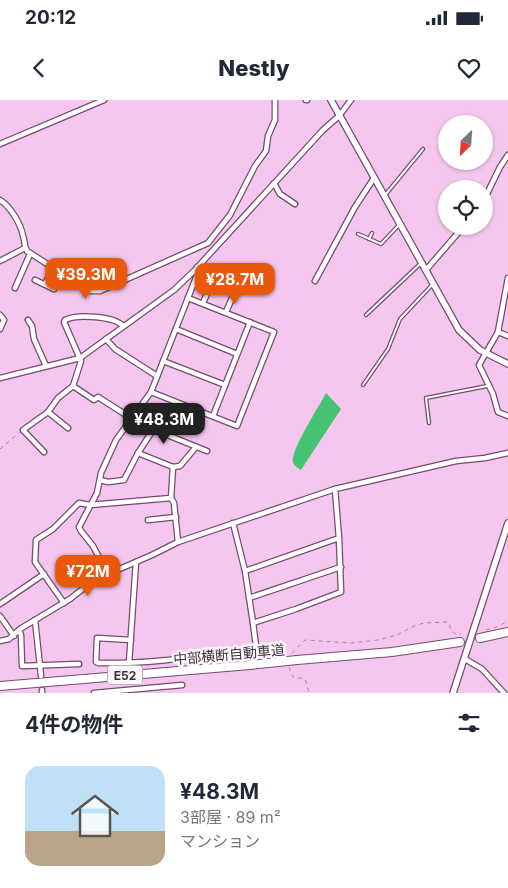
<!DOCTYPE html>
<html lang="ja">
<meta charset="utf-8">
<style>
:root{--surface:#fff;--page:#f2f2f3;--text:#1f2937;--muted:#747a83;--line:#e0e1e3;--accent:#ea580c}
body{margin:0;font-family:Inter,"Noto Sans JP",sans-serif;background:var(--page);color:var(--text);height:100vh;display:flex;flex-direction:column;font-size:19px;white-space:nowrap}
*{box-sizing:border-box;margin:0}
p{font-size:16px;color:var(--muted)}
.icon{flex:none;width:28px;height:28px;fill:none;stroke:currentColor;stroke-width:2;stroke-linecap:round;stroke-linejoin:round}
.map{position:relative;height:593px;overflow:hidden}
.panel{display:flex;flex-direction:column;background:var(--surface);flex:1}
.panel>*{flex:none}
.needle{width:32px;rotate:205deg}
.fabs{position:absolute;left:438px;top:15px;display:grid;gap:10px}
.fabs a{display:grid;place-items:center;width:55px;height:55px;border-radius:50%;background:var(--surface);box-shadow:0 1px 4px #0004;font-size:25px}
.price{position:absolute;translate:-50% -42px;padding:0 11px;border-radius:10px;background:var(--accent);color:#fff;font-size:16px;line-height:32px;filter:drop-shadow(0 1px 2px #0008)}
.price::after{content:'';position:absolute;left:50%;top:30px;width:15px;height:11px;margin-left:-8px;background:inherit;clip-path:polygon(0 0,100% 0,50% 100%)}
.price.on{background:#222;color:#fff}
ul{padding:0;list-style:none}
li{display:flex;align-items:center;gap:15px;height:125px;padding:0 25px}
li+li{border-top:1px solid var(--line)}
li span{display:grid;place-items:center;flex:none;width:140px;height:100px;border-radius:15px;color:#555}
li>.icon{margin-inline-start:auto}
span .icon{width:60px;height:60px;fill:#fffc;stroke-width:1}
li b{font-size:21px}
h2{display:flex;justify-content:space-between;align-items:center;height:60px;padding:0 25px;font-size:21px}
.status{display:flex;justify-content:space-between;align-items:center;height:35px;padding:0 25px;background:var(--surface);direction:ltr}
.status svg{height:14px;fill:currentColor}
header{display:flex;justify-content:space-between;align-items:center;height:65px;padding:0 25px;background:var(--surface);font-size:22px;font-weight:800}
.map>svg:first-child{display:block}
</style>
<div class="status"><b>20:12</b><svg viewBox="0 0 49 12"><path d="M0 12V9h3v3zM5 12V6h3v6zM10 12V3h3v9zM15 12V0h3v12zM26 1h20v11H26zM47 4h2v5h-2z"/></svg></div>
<header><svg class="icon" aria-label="back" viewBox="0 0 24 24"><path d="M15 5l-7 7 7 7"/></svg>Nestly<svg class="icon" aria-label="heart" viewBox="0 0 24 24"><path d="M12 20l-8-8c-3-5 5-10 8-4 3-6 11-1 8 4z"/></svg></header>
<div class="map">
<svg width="508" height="593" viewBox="0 0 508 593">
<rect width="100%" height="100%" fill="#f5c7ee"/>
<path fill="#45c372" d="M 326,293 L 341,309 L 301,370 C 298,368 294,366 293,362 C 290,351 320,305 326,293 Z"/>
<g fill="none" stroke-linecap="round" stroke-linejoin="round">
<g stroke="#744c6e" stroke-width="4.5">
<g id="service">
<polyline points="386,94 423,49"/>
<polyline points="358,134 381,144 399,125"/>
<polyline points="369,139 372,133"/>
<polyline points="366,215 420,164"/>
<polyline points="363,285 388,249 400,219 432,185"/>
<polyline points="429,323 426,298 487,286"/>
</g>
</g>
<g stroke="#744c6e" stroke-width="7">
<g id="minor">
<polyline points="306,0 307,0"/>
<polyline points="0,44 104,0"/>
<polyline points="274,83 280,94 295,104"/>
<path d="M 0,100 C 10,106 21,124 23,136 C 25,141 24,146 27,151 L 83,187 L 90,191 L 100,191 L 208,143 L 230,115 L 255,66 L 266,51 L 268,36 L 275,20 L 275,0"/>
<polyline points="484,100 500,67 508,55"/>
<polyline points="0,161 25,148"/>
<polyline points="426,170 464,126"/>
<polyline points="35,180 54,189"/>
<polyline points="315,181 355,107 374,78"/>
<polyline points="45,184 53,168"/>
<polyline points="15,188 30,154"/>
<polyline points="203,203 213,180 236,189 226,212"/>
<polyline points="0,215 4,220 0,229"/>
<polyline points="28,220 32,226 34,239 46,266"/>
<path d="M 123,226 C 114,216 77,214 65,220 L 64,222 L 81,261 L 73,286 L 94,300 L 98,297 L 131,318"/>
<polyline points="176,229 237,254"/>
<polyline points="498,232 508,178"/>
<polyline points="508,236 498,232 479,265 493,294 498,312 508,316"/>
<polyline points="106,239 115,249 157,276"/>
<polyline points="163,261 225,285"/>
<polyline points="0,278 80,258 174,190 194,171 323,30 339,16 351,0"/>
<polyline points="151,292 237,326 274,232 188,198"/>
<polyline points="48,312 68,328"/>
<polyline points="213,316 250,222"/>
<polyline points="130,320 207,351"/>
<polyline points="44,352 23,330 48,312 58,298 73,286"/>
<polyline points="138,353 173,367 180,366 196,347"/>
<polyline points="100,380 108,382 124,380 138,353 153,330"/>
<polyline points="335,389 339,438 341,492 296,509 253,523 245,471 339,438"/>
<polyline points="171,398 174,403 178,442"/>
<polyline points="148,420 176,417"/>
<polyline points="233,423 245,471"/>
<polyline points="108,474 93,446 81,431 79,427 97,393 101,373 116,340 151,292 197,175 197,167"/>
<polyline points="249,498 341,467"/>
<polyline points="64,503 35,462 36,440 53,429 79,403 90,405 171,398 173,367"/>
<polyline points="0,504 44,474"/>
<polyline points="0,516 14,536"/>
<polyline points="35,520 41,576"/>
<polyline points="19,530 21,535 22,566 79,564"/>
<path d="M 131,540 L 97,538 L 96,562 L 99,563 C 151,564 202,556 253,550 L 256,546 L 253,523"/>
<polyline points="0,541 9,539 20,529 70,499 84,488 108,474 152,455 178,442 335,389 456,361 485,358 508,353"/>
<polyline points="465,559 482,569 504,593"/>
<polyline points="129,563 136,462"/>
<polyline points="42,590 42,593"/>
<polyline points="94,593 182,585"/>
</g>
</g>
<g stroke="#744c6e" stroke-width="8">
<g id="tertiary">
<polyline points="331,0 459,230 480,250 508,264"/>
<polyline points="453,593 508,423"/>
</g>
</g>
<g stroke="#744c6e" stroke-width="10">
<g id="motorway">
<polyline points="480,538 508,532"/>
<polyline points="297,560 392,552 460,542"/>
<polyline points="0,586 250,565"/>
</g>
</g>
<g stroke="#ab88a6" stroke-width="1" stroke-dasharray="4 4" stroke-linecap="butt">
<polyline points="0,349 20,332"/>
<polyline points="486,530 499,526 508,521"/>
<path d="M 292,553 L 305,540 L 351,543 L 378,540 L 397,535 L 414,526 L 424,523 L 447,522 L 449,523 C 451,531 452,535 461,534"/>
<polyline points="289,567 293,577 305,579 309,592"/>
</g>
<use href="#service" stroke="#fff" stroke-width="2"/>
<use href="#minor" stroke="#fff" stroke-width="4.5"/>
<use href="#tertiary" stroke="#fff" stroke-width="5.5"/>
<use href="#motorway" stroke="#fff" stroke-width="8"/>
<g stroke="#744c6e" stroke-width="10" stroke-linecap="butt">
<polyline id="motorway-bridge" points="250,565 297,560"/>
</g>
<use href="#motorway-bridge" stroke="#fff" stroke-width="8"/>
</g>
<g text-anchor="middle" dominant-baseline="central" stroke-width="5" stroke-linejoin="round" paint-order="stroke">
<rect fill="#fcf7fb" stroke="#786a76" stroke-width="1" x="107.5" y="565.5" width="35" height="19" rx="4"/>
<g font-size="12" font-weight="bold" fill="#402e3d">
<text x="125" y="575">E52</text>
</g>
<g font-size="14" fill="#402e3d" stroke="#fcf7fb">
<text transform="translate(229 554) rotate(-5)">中部横断自動車道</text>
</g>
</g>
</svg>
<div class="fabs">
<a><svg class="needle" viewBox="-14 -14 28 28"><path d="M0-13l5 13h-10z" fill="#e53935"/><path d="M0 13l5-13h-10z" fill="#747a83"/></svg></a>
<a><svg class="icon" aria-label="locate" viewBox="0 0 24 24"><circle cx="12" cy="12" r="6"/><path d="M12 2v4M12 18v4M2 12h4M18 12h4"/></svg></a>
</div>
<b class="price" style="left:86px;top:200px">¥39.3M</b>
<b class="price" style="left:235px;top:205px">¥28.7M</b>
<b class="price on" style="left:164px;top:345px">¥48.3M</b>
<b class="price" style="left:88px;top:497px">¥72M</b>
</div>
<section class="panel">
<h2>4件の物件<svg class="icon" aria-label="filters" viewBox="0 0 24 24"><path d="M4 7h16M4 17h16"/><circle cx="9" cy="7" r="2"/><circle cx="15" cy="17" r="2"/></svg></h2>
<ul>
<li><span style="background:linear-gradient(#bfe0f5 65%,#b9a48a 0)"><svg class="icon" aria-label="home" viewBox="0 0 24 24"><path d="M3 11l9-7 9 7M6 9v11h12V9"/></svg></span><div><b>¥48.3M</b><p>3部屋 · 89 m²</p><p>マンション</p></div></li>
</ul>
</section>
